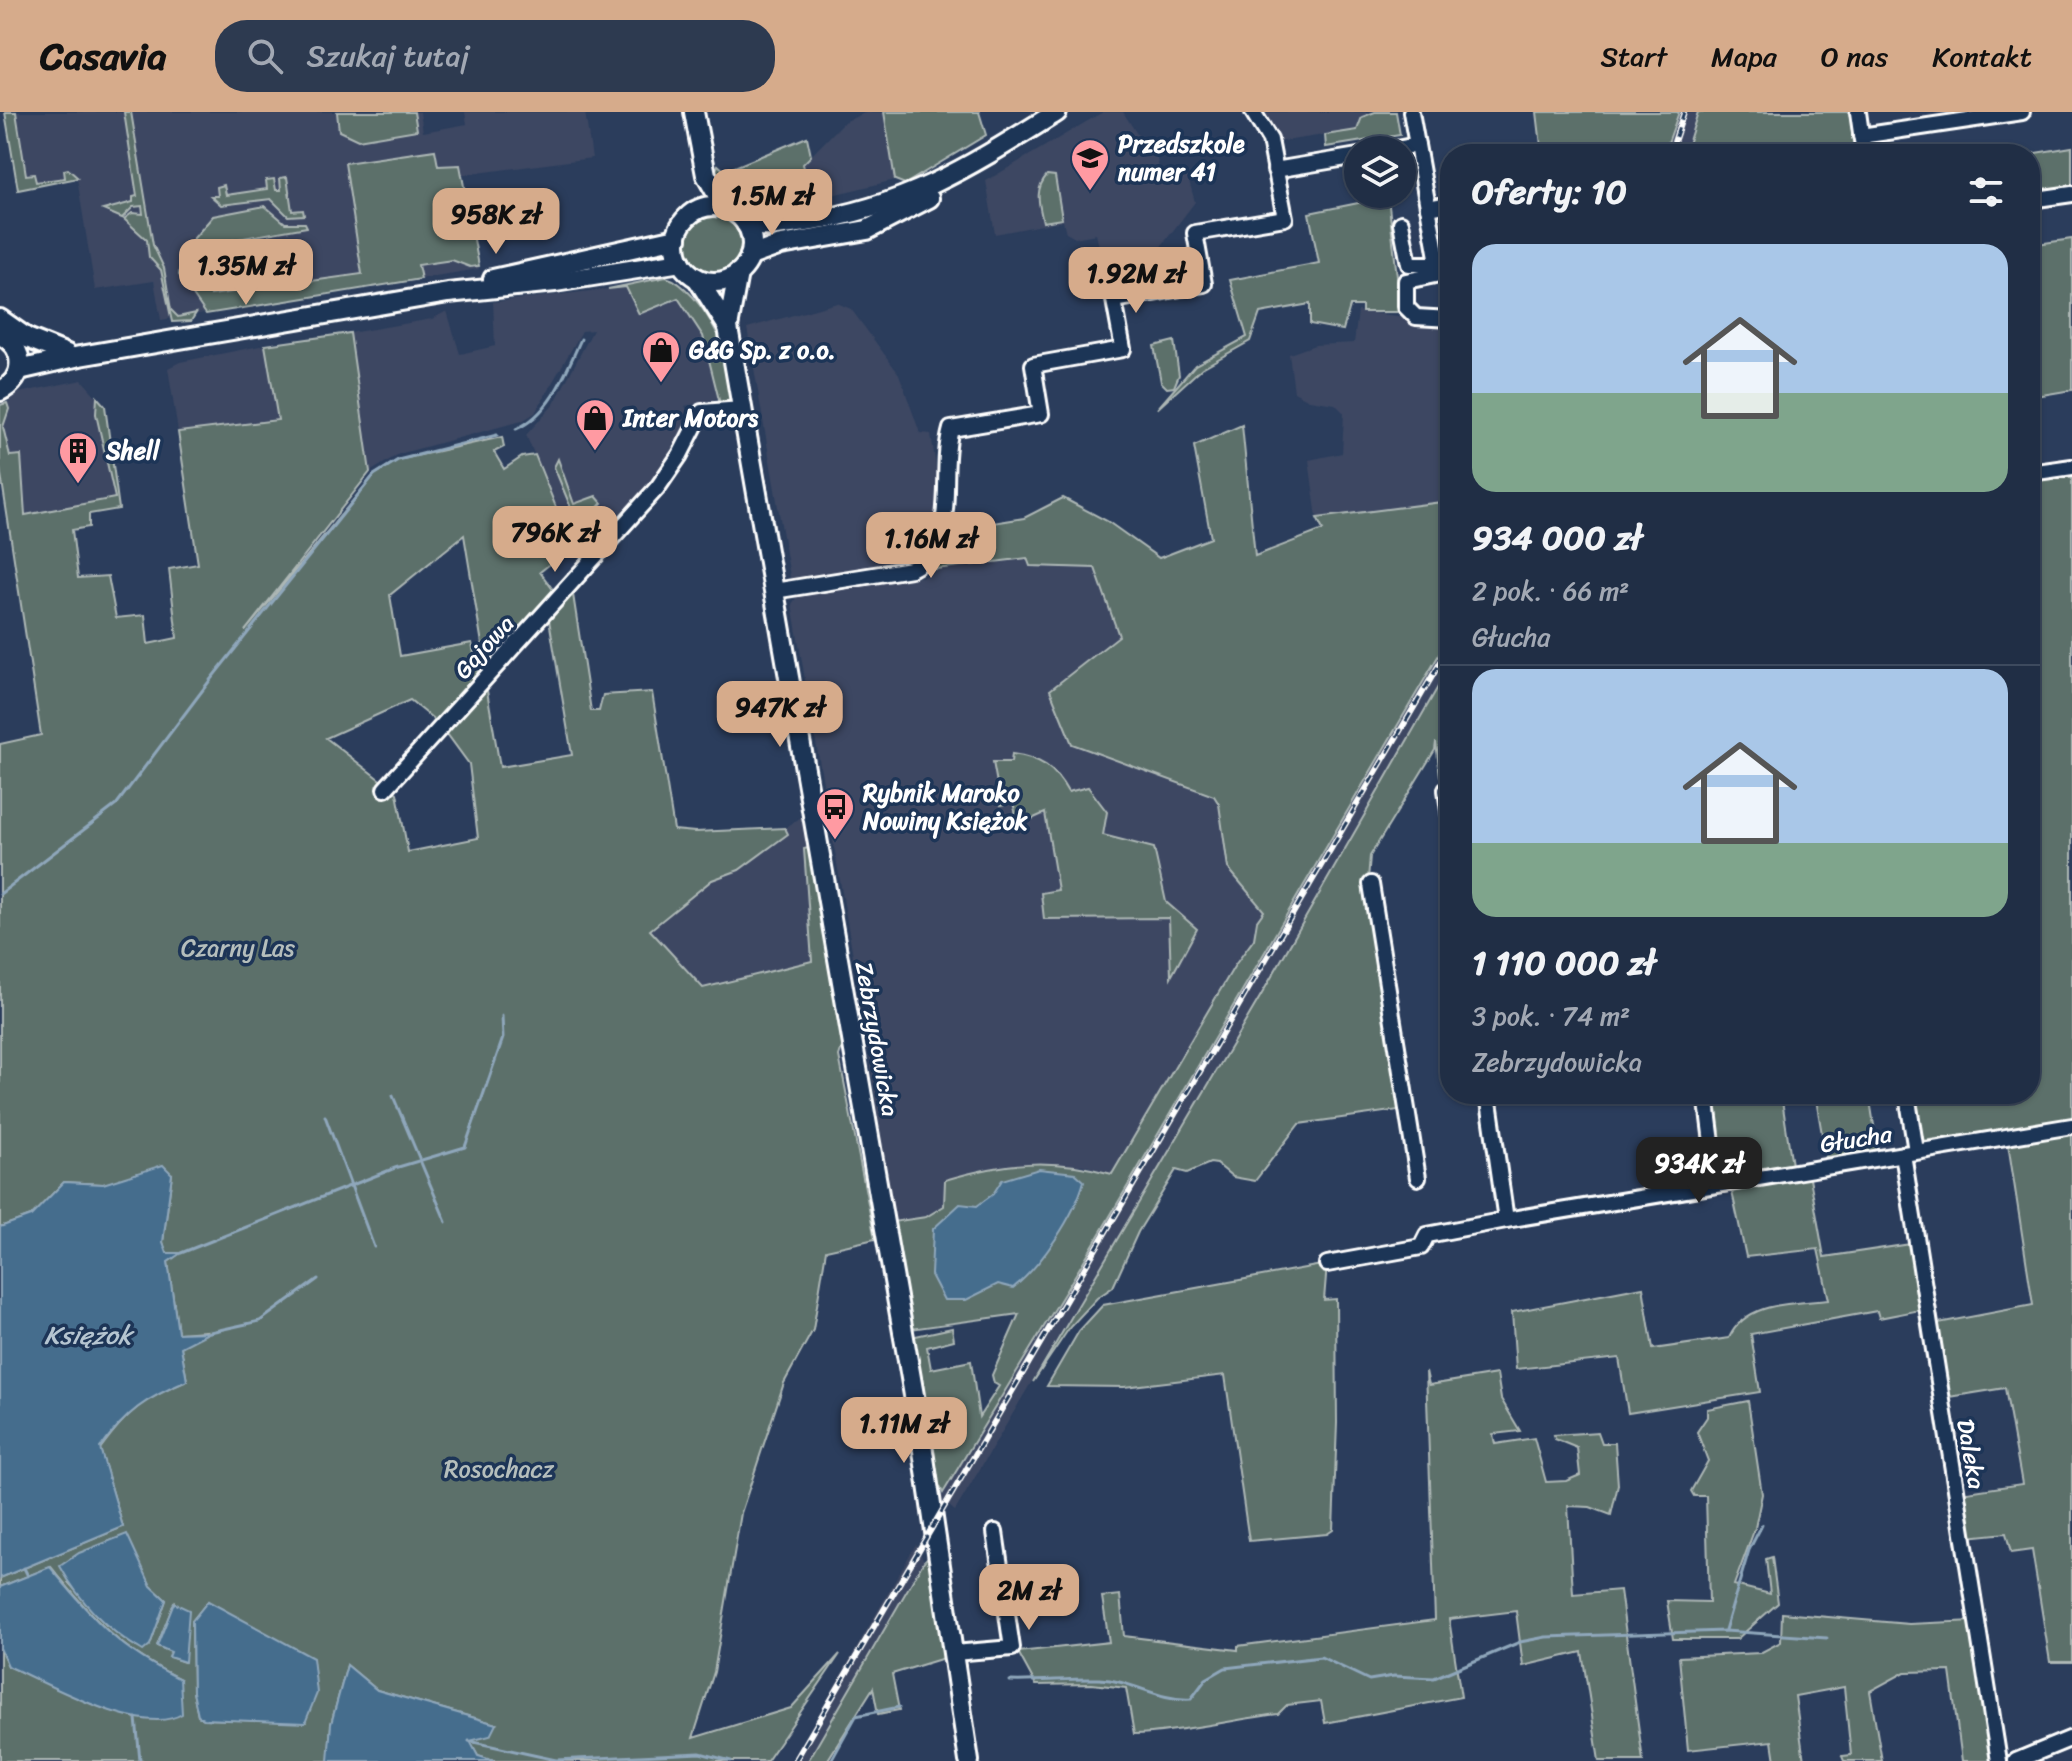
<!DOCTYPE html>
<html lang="pl">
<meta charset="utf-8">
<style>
:root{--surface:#202e45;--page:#2d3a50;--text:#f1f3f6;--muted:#a2a8b3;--line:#3d4a5e;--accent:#d6ab8b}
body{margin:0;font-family:Sriracha,sans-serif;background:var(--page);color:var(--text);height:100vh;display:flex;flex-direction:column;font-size:30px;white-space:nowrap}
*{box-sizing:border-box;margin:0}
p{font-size:26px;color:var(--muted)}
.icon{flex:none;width:44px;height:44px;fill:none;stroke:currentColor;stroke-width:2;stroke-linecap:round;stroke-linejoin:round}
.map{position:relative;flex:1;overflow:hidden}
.side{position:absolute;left:1440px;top:32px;width:600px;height:960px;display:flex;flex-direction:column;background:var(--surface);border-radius:32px;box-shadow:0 2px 6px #0004,0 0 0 2px var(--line)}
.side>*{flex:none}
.tools{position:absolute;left:1344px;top:24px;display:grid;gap:16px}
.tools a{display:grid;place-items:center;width:72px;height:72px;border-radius:50%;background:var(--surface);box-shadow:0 2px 6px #0004,0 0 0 2px var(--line);font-size:40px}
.price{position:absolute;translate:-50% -68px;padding:0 18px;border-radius:16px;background:var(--accent);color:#111;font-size:26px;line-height:52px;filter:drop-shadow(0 2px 4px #0008)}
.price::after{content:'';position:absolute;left:50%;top:48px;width:24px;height:18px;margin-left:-12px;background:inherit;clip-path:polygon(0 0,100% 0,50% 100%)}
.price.on{background:#222;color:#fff}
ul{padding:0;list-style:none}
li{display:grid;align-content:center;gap:16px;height:424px;padding:0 32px}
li+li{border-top:2px solid var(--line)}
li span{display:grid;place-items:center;height:248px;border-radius:24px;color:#555}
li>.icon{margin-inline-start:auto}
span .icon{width:144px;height:144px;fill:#fffc;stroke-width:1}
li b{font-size:34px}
h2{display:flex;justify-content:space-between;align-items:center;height:96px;padding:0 32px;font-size:34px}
header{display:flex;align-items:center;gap:48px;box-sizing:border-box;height:112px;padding:0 40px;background:var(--accent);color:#111}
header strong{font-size:38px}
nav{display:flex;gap:44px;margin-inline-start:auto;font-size:28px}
.search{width:560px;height:72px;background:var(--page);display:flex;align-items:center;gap:20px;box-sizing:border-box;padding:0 28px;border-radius:32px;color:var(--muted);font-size:30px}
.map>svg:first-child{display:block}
</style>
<header>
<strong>Casavia</strong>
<div class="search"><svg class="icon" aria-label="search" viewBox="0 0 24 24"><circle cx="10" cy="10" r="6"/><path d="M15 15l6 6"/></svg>Szukaj tutaj</div>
<nav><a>Start</a><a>Mapa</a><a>O nas</a><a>Kontakt</a></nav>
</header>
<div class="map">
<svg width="2072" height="1649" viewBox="0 0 2072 1649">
<rect width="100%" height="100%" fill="#2b3d5c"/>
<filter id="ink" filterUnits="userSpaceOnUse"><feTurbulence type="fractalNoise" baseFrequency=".0125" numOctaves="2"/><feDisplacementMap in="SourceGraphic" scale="16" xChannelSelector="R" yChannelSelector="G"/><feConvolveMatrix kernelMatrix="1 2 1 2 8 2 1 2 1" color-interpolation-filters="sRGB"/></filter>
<g filter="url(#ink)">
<g fill="#3c4762">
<polygon points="5,0 420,0 423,20 467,12 465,0 585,0 592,46 463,63 479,157 161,208 154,169 95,178 77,66 18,78"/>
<polygon points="867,0 884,0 895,68 811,88 803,52 844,10"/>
<polygon points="1103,0 1123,0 1146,36 1154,34 1161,65 1186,58 1195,90 1153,145 1121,149 1099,135 1096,122 1075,126 1066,121 1063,109 995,122 986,69"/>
<polygon points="1260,0 1375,0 1376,2 1357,18 1278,30"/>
<polygon points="1678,0 1698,0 1685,42 1664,42"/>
<polygon points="626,175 667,192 678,186 703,224 718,287 685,294 691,304 684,306 683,323 649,375 582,453 526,323 554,292 593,218 582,219 535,301 522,309 399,342 370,360 350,221 432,207 447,199 460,242 495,234 493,190"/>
<polygon points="837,191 851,197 899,262 920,321 931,322 939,374 933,417 925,434 904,447 791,470 747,216"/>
<polygon points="1358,199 1450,211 1450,389 1317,406 1309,348 1342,341 1344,301 1335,292 1309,288 1294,280 1289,242 1315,233 1354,231"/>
<polygon points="265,233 278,308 178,320 168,256 180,250"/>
<polygon points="82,268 97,285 96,302 115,387 25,403 21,343 10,344 3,315 9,297 7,291 18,281"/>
<polygon points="1028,446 1030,454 1095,456 1119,524 1051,578 1095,640 1317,722 1257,809 1254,827 1236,850 1112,1062 1083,1053 1004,1054 978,1058 945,1068 944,1094 926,1105 892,1110 866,919 792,492 798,483 809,479 927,464 927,458"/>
<polygon points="1450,524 1450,554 1260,885 955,1399 940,1387"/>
<polygon points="806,702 812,735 804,738 812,849 703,876 649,818 712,768 739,758 788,722 785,716"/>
<polygon points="916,1432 924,1449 808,1649 792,1649"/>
</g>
<g fill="#5b6f6b" stroke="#adb7b5" stroke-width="2" fill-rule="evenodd">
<polygon points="5,0 16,0 26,63 34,62 36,70 65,66 64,58 68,57 78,66 18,78"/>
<polygon points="124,0 131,0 153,133 164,156 171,198 178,205 196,201 191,209 172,210 161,158 149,145 147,128 124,107 132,101 143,102 142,94 133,95 122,106 103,98 133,90 133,85 137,84"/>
<polygon points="337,0 414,0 417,18 358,28 339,19"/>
<polygon points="884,0 979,0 986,23 905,72 895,68"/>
<polygon points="1375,0 1396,0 1400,23 1326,35 1325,23 1357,18 1362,5"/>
<polygon points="1537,0 1679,0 1664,42 1542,42"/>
<polygon points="1698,0 1853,0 1859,42 1685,42"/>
<polygon points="807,25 811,44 803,52 812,92 762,99 740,85 715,60 718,53 725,59"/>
<polygon points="2072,35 2072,78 2033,84 2029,42"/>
<polygon points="435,38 438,54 460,53 479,154 470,155 452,148 418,153 421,167 206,202 179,163 182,140 213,104 265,94 285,111 305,111 307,115 203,133 211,183 362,162 345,51"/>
<path d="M 1047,63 L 1055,64 L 1062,107 L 1043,110 C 1039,92 1034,78 1047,63 Z"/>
<polygon points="287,65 292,99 303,98 304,103 288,104 271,87 221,93 211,84 218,84 217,75 224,73 226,83 267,77 266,68 274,67 276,78 281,78 280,66"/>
<polygon points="1388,85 1401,200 1362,200 1362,194 1350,194 1343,218 1310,212 1310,192 1260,201 1250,229 1202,256 1157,297 1195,253 1247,225 1230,168 1319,151 1309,101"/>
<circle cx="714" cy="132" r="27"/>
<polygon points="2072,127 2072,278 2030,285 2030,133"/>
<path d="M 666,165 C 701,175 745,261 730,292 L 720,292 L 703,224 L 678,186 L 639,202 L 626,175 L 608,177 Z"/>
<path d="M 350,221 L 370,360 L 245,519 L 374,363 L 398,348 L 502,325 L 504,335 L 494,340 L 504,357 L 522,345 L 535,343 L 572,435 L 551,441 L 550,452 L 540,460 L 554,479 L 582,453 L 490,555 L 485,550 L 464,423 L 390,483 L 400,544 L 472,531 L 479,567 L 437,610 L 410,588 L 326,626 L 397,681 L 408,740 L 478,726 L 469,652 L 445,619 L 486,573 L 500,655 L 572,643 L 548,502 L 572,476 L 591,599 L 599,599 L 603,583 L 652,580 L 674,718 L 695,720 L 785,716 L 788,722 L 739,758 L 712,768 L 650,818 L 703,876 L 812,849 L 804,737 L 812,735 L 845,926 L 839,944 L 875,1127 L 826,1138 L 813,1218 L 784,1271 L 741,1401 L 714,1560 L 693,1626 L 791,1596 L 840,1542 L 767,1649 L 494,1649 L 478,1644 L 469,1629 L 496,1612 L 377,1578 L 347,1553 L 331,1612 L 329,1649 L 0,1649 L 0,1536 L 8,1554 L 92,1592 L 136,1606 L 180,1567 C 116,1535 96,1509 51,1455 L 0,1475 L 0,1466 L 123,1415 L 100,1337 C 128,1298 143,1287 187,1269 L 181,1235 L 205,1219 L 178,1221 L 168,1150 L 180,1141 L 166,1141 L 163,1130 L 172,1062 L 103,1072 L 64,1070 L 31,1104 L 0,1115 L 0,632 L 41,623 L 0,356 L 0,293 L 7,291 L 9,297 L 3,315 L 10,344 L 21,343 L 25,403 L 115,386 L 96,302 L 97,285 L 105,294 L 119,397 L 89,402 L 89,415 L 72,418 L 78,466 L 108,464 L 116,506 L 145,503 L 148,532 L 177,526 L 169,457 L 198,452 L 178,320 L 278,308 L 265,233 ZM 69,1471 L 151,1474 L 166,1488 L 150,1533 L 106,1513 ZM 208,1489 L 305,1610 L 204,1607 L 198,1604 L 193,1580 L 192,1509 ZM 174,1491 L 185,1549 L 184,1550 L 170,1545 L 171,1540 L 157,1534 Z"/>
<polygon points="1174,229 1179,263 1174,275 1167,276 1161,270 1154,234"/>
<path d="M 1242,313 L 1255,444 L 1323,418 L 1317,406 L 1450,389 L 1450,524 L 1082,1152 L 943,1381 L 937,1369 L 911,1225 L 952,1216 L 954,1228 L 927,1235 L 931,1257 L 971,1249 L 979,1305 L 999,1274 L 994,1271 L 992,1263 L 1019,1202 L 911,1217 L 892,1110 L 926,1105 L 944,1094 L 945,1068 C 1005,1050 1051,1045 1112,1062 L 1235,853 L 1254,827 L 1257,809 L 1264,799 L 1228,756 L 1219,692 L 1214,684 L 1072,632 L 1050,578 L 1119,524 L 1095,456 L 1030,454 L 1027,446 L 927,458 L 950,418 L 1024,406 L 1063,386 L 1107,409 L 1159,446 L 1211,426 L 1194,334 Z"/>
<polygon points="558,347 574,392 596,384 602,391 586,408 583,425 554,355"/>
<polygon points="2072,360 2072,1008 1922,1029 1913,982 2030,982 2030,367"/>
<polygon points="1450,554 1450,662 1440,664 1436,630 1435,638 1370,744 1368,767 1399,998 1299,1012 1255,1069 1233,1065 1217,1052 1210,1051 1187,1061 1176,1058 1138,1120 1113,1175 1097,1186 1070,1215 1033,1270 1260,885"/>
<path d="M 1012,642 C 1041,646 1054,655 1068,680 L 1088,675 L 1107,700 L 1103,723 L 1154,736 L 1166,790 L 1197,817 L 1171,865 L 1169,806 L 1044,807 L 1041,781 L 1058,778 L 1045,701 L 1018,713 L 1013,690 L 1001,693 L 993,650 L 1011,650 Z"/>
<polygon points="1709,982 1781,982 1792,1053 1720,1066"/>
<polygon points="1815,982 1869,982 1878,1039 1826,1045"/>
<polygon points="2072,1017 2072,1550 2050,1550 2032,1438 2011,1441 2006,1421 1967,1425 1960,1381 2022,1372 2005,1276 1943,1286 1933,1212 2033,1193 2007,1025"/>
<path d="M 1809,1061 L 1824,1145 L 1911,1132 L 1920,1198 L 1879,1206 L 1877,1199 L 1751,1222 L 1760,1280 L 1628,1301 L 1619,1246 L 1516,1257 L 1512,1200 L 1643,1175 L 1653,1237 L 1729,1226 C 1746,1189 1793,1192 1829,1188 L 1818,1137 L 1746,1145 L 1731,1075 Z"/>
<polygon points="1327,1152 1324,1188 1336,1187 1337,1311 1333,1418 1327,1422 1249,1429 1225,1263 1124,1275 1047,1274 1079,1219 1103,1193"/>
<path d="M 1426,1259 L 1429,1273 L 1497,1262 L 1501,1287 L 1520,1319 L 1493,1322 L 1495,1332 L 1534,1326 L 1546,1370 L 1566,1369 L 1580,1363 L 1577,1336 L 1555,1327 L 1554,1323 L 1598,1320 L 1602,1331 L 1615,1331 L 1618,1373 L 1611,1403 L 1590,1395 L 1568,1394 L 1573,1482 L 1620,1478 L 1643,1649 L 1599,1649 L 1582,1540 L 1523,1554 L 1516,1499 L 1449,1507 L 1461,1585 L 1325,1611 L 1321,1589 L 1287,1593 L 1278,1602 C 1230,1608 1183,1620 1134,1622 L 1126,1576 L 1092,1572 L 1036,1573 L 1018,1540 L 1109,1530 L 1102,1485 L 1120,1483 L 1124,1524 L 1238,1538 L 1238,1534 L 1435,1508 Z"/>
<polygon points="1748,1289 1762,1382 1755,1416 1734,1473 1770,1482 1766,1447 1772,1445 1778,1491 1737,1527 1673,1527 1667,1489 1709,1490 1706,1384 1694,1384 1691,1379 1708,1349 1697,1320 1707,1305 1707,1297"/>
<polygon points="931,1442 944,1546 892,1562 899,1598 878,1602 873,1576 827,1649 808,1649 924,1449"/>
<polygon points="1782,1501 1909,1512 1974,1509 1994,1649 1962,1649 1950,1559 1905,1560 1870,1579 1882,1649 1844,1649 1842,1644 1851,1643 1844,1575 1795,1584 1804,1649 1775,1649 1772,1629 1688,1638 1679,1545 1760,1541 1781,1530"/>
</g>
<g fill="#456d8d" stroke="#8fa7bb" stroke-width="2">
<path d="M 163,1053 L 172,1062 L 163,1130 L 167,1141 L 181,1141 L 168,1150 L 178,1221 L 210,1220 L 181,1235 L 187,1269 C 146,1286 126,1300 100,1336 L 123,1415 L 0,1466 L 0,1115 L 31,1104 L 64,1070 L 103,1072 Z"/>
<path d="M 1039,1057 L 1075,1061 L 1084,1069 C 1075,1103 1041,1154 1013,1176 L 998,1172 L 966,1188 L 944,1188 L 931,1163 L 933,1117 L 960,1092 L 977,1094 L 993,1082 L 1002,1068 Z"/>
<path d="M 127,1422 L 151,1474 L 166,1488 L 150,1533 L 143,1539 C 108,1519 79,1489 60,1454 L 79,1441 Z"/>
<path d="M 50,1455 C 96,1509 115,1535 180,1567 L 182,1602 C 143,1626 46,1571 8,1554 L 0,1536 L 0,1475 Z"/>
<polygon points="208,1489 313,1546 317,1581 305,1611 204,1607 198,1604 193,1580 192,1509"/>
<polygon points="174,1491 189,1498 185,1550 169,1545 171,1540 157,1534"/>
<polygon points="347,1553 377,1578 496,1612 490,1624 470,1629 478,1644 494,1649 328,1649 331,1612"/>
</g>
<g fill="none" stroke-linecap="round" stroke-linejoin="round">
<g stroke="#8fa7bb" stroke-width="3">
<path d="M 516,317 C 550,303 567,258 581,227"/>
<polyline points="0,782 116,693 211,567 374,363 398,348 497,323"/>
<polyline points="393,984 446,1110"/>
<polyline points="325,1004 374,1135"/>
<polyline points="181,1141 395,1056 465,1035 503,926 502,904"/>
<polyline points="210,1220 260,1209 318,1167"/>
<polyline points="24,1456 28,1464"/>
<polyline points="1725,1518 1749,1438 1762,1413"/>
<path d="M 1010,1569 C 1040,1570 1070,1566 1099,1567 C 1132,1568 1158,1589 1191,1587 L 1206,1567 L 1225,1556 L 1321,1545 L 1369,1568 L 1394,1564 L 1434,1566 L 1520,1530 L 1546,1525 L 1725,1519 L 1827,1526"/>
<polyline points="136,1606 140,1649"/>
<polyline points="469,1629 556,1648 700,1641 731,1649"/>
<polyline points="831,1649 856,1604 899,1595"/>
</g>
<g stroke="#fff" stroke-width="20">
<g id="street">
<polyline points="1858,0 1864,42"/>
<polyline points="1861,24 2022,0"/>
<polyline points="1417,33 1440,162 1406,169 1406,195 1416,205 1450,207"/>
<polyline points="1391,38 1417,33 1411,0"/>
<polyline points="1275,58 1358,44"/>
<polyline points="2030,88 2072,82"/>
<polyline points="1428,96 1450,92"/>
<polyline points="1401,111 1409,152 1438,152"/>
<polyline points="2030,361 2072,355"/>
<path d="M 774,479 L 911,457 C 962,432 938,363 951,317 L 1041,302 L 1033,253 L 1123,237 L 1114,188 L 1204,172 L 1195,121 L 1285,106 L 1270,28 L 1253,0"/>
<polyline points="385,677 658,375 680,343 702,300 742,297"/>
<polyline points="1446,678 1450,705"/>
<polyline points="1371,772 1418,1066"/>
<polyline points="1488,982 1506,1108"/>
<polyline points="1706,982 1717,1071"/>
<polyline points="1907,982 1916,1039"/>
<polyline points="1903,1042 1999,1649"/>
<polyline points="1327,1152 1421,1135 1427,1123 1506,1108 2072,1014"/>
<polyline points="954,1541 1012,1536 995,1420"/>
<polyline points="2016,1649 2072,1626"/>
</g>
</g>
<g stroke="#fff" stroke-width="24">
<g id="secondary">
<polyline points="694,0 706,63 725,96"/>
<circle cx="714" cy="132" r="38"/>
<path d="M 746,112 C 766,117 786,113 806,110 C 908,95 972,53 1057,0"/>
<polyline points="750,144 781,133 867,118 929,86"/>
<polyline points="738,161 728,215 919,1312 969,1649"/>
<polyline points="697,166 728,215"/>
<polyline points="493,167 677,126"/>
<polyline points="0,207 27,226 67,242"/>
<path d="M 0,223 C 26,235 26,267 0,279"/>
<polyline points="19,258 80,244 448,181 555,170 681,150"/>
</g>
</g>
<use href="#street" stroke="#1d3557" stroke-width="14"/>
<use href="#secondary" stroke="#1d3557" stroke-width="18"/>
<g stroke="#fff" stroke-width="6">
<g id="rail">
<polyline points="1670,42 1684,0"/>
<polyline points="795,1649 1450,534"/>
</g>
</g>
<use href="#rail" stroke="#1d3557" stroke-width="3" stroke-dasharray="9" stroke-linecap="butt"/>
</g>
</g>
<defs>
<g id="school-pin" transform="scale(2)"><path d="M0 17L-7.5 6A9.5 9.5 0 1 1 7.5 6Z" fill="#ff9aa2" stroke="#1d3557"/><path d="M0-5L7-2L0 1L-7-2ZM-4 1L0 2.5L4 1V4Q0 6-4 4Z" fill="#111"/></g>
<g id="shop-pin" transform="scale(2)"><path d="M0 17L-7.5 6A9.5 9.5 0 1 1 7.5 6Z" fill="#ff9aa2" stroke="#1d3557"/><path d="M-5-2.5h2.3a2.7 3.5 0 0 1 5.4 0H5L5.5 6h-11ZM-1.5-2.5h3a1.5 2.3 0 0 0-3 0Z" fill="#111"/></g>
<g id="building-pin" transform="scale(2)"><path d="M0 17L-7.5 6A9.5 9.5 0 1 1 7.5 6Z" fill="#ff9aa2" stroke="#1d3557"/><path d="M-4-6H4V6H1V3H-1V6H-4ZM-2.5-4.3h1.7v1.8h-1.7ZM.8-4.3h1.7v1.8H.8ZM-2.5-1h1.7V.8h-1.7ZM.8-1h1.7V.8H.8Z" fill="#111"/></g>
<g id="bus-pin" transform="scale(2)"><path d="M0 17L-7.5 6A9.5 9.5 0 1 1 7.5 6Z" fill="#ff9aa2" stroke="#1d3557"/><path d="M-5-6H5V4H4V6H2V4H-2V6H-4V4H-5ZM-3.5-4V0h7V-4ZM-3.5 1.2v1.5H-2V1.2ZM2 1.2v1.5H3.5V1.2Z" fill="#111"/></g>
</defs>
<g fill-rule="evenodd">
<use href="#school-pin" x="1090" y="46"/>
<use href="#shop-pin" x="661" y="238"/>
<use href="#shop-pin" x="595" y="306"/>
<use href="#building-pin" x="78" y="339"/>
<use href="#bus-pin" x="835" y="695"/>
</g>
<g text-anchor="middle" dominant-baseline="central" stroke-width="7" stroke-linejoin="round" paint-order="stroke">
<g font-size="24" font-weight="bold" fill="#fff" stroke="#1d3557" text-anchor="start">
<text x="1118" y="32">Przedszkole<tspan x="1118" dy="28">numer 41</tspan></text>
<text x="689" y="238">G&amp;G Sp. z o.o.</text>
<text x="623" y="306">Inter Motors</text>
<text x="106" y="339">Shell</text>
<text x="863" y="681">Rybnik Maroko<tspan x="863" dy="28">Nowiny Księżok</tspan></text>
</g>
<g font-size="24" fill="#fff" stroke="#1d3557">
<text transform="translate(484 535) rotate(-48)">Gajowa</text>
<text transform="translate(877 927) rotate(80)">Zebrzydowicka</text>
<text transform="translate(1856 1027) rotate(-9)">Głucha</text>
<text transform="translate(1971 1342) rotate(80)">Daleka</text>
</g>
<g font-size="24" fill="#b5bebc" stroke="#1d3557">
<text x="238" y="836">Czarny Las</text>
<text x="499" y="1357">Rosochacz</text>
</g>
<g font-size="26" font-style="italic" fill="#b5c5d1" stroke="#1d3557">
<text x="88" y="1223">Księżok</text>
</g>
</g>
</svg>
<div class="tools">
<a><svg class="icon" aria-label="layers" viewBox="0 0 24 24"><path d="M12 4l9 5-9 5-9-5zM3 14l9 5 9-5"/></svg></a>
</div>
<b class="price" style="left:772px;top:125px">1.5M zł</b>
<b class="price" style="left:496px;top:144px">958K zł</b>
<b class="price" style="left:246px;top:195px">1.35M zł</b>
<b class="price" style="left:1136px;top:203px">1.92M zł</b>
<b class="price" style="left:555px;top:462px">796K zł</b>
<b class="price" style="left:931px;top:468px">1.16M zł</b>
<b class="price" style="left:780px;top:637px">947K zł</b>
<b class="price on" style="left:1699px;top:1093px">934K zł</b>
<b class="price" style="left:904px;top:1353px">1.11M zł</b>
<b class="price" style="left:1029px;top:1520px">2M zł</b>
<section class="side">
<h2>Oferty: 10<svg class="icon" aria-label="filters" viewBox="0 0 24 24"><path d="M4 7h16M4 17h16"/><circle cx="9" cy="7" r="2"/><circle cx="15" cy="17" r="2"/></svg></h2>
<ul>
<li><span style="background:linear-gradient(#a9c7e8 60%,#7fa58c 0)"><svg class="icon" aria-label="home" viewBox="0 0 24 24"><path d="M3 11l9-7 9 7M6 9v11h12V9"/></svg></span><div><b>934 000 zł</b><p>2 pok. · 66 m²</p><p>Głucha</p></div></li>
<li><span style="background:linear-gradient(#a9c7e8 70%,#7fa58c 0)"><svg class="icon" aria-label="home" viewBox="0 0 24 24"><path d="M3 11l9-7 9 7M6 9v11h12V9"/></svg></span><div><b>1 110 000 zł</b><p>3 pok. · 74 m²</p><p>Zebrzydowicka</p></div></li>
</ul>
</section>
</div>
